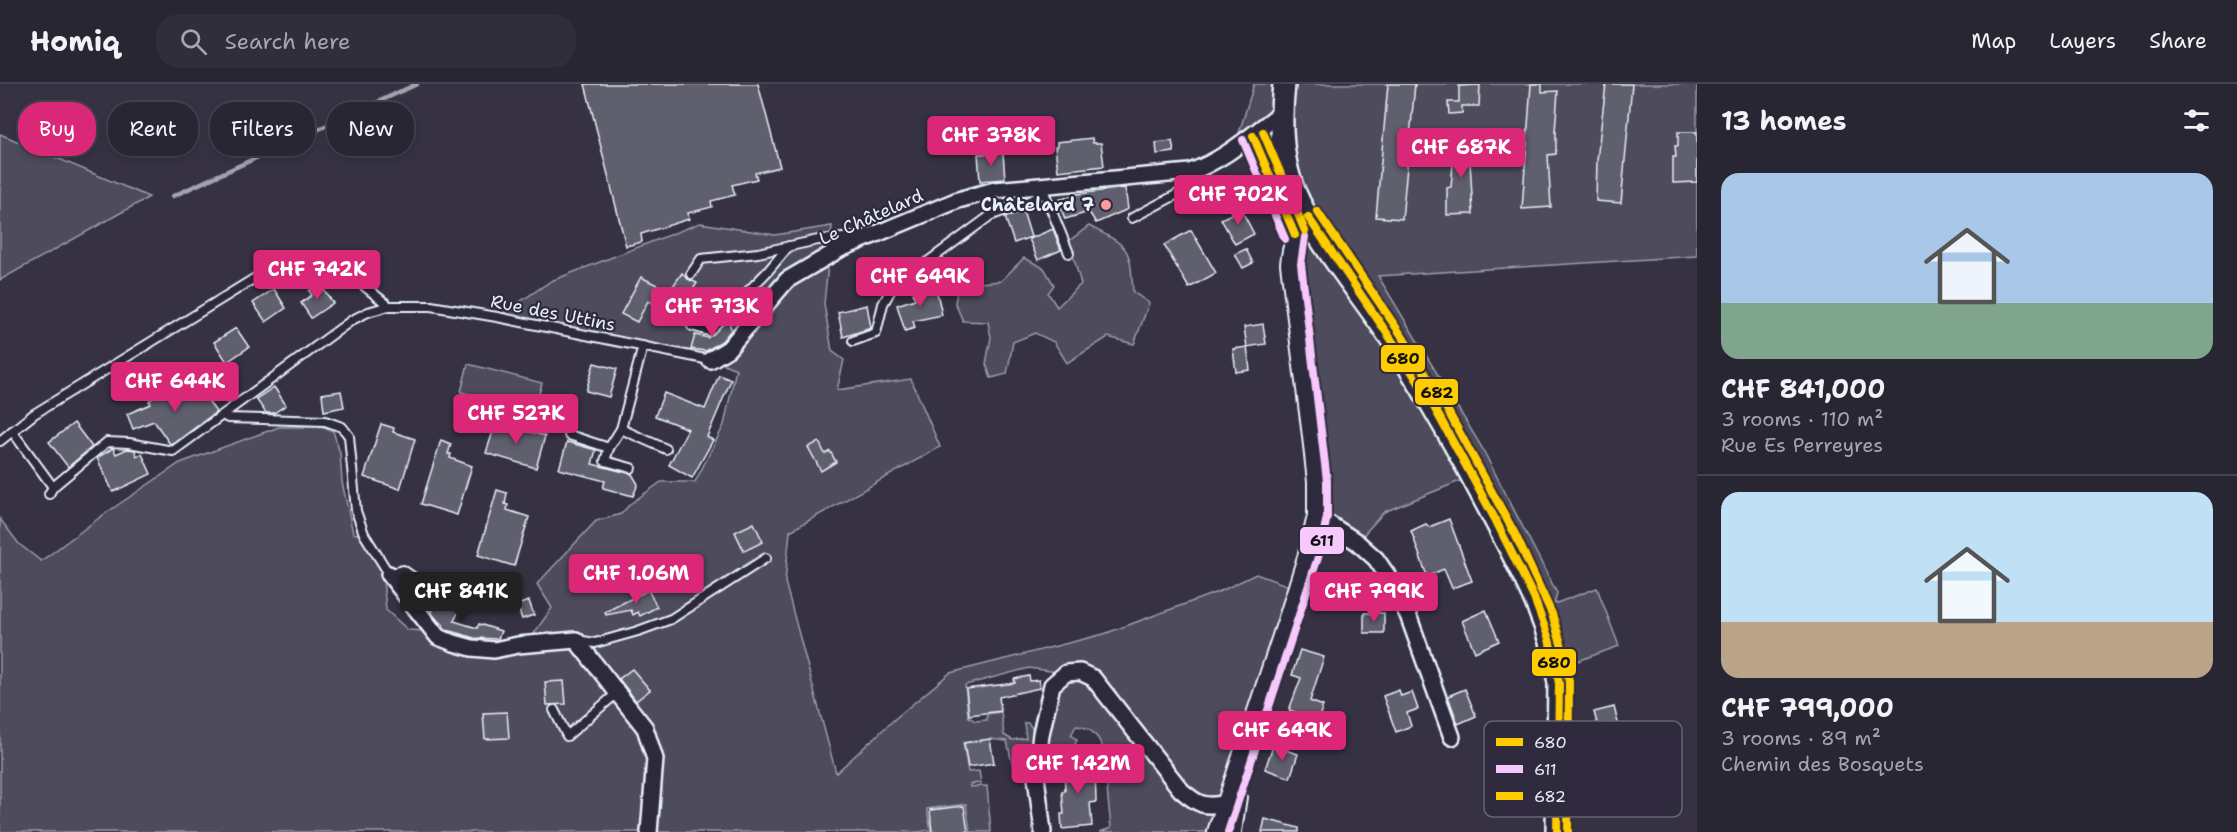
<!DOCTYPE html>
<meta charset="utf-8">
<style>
:root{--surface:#282633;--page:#302e3b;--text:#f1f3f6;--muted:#a5a5ac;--line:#44434e;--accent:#db2777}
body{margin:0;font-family:"Shantell Sans",sans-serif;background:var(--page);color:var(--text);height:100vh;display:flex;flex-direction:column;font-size:22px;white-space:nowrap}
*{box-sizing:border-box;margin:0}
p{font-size:20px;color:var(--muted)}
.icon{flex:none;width:33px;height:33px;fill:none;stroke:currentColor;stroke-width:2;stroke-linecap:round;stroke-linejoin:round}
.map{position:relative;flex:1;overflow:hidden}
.panel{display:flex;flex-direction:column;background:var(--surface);width:540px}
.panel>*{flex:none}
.banner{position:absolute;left:18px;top:18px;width:570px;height:54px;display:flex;gap:12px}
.price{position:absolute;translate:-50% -51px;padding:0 14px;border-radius:6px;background:var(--accent);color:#fff;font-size:20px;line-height:39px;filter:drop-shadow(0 2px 3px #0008)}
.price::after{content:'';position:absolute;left:50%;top:36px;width:18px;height:14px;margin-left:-9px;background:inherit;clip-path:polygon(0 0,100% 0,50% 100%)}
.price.on{background:#222;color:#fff}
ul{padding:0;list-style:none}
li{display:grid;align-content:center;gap:12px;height:318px;padding:0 24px}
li+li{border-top:2px solid var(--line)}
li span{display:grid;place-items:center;height:186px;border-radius:18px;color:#555}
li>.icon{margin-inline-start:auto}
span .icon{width:108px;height:108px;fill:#fffc;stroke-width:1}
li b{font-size:26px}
h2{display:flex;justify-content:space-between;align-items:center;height:72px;padding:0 24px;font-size:26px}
.chip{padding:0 21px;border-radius:24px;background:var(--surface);box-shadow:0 3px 9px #0003,0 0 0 2px var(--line);font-size:21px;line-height:54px}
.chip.on{background:var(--accent);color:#fff}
header{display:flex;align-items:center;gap:36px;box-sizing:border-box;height:84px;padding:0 30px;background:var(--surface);border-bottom:2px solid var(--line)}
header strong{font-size:28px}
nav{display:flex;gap:33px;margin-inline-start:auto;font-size:21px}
.search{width:420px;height:54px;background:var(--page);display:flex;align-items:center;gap:15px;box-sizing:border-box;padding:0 21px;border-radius:24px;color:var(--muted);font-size:22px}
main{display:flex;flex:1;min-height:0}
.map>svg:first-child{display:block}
</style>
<header>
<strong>Homiq</strong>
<div class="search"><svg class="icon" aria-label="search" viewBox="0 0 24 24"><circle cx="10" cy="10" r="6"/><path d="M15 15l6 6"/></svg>Search here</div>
<nav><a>Map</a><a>Layers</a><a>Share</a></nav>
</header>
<main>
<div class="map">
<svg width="1697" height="748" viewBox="0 0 1697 748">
<rect width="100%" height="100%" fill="#363244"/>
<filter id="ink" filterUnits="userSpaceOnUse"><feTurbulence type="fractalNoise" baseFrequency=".0167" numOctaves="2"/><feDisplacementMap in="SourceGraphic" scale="12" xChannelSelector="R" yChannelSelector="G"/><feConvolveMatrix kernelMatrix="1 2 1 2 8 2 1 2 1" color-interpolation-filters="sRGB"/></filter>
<g filter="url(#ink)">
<g fill="#4d4b5c" stroke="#9a9eaa" stroke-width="1.5">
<polygon points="1254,0 1697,0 1697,172 1378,192 1481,362 1557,509 1554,520 1597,504 1619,562 1575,578 1556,579 1472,392 1384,428 1357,458 1317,432 1290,180 1308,133 1281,30 1253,52 1239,49"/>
<polygon points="0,50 149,113 0,196"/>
<path d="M 700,139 L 775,151 L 832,142 L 824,220 L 832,267 L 844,276 L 837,306 L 911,295 L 940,363 L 790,447 L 785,498 L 836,689 L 897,633 L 950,589 L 1104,550 L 1223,506 L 1256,490 L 1297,505 L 1217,748 L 1100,748 L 1111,744 L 1106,695 L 1110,690 C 1107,671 1099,642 1076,642 L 1071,651 L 1077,656 L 1069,674 L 1039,670 L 1041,650 L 1065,589 L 1029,584 L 965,601 L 968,632 L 975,637 L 987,636 L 987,630 L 1001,628 L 1004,651 L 1012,656 L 1026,654 L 1024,639 L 1028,639 L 1035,648 L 1032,674 L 1029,682 L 1017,686 L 1012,679 L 1007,657 L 990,655 L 963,659 L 968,688 L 979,687 L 981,699 L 970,700 L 970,703 L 987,702 L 991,748 L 970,748 L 966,720 L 927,725 L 931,746 L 918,748 L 0,748 L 0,435 L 19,460 L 41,477 L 103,431 L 180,379 L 279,343 L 323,343 L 333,347 L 340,369 L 342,398 L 353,449 L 362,451 C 383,480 383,491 386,526 L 408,546 L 426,547 L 446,565 L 481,569 L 522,566 L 552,524 L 537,500 L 596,437 L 621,430 L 630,420 L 661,398 L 695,398 L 724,341 L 736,285 L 707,273 L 502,230 L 551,197 Z"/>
<path d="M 1089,142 C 1130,163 1130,162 1133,208 L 1149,219 L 1134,260 L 1108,253 L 1067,279 L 1054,258 L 1035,249 L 1013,258 L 1007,290 L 991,294 L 986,280 L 991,253 L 988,238 L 963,237 L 955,219 L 958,201 L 1001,197 L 1024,174 L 1044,184 L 1054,201 L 1048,209 L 1057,223 L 1081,200 L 1069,157 Z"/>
<polygon points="468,280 542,299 534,327 461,308"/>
</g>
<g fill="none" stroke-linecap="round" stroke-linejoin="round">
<polyline stroke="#a0a4af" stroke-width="4.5" points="173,112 417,0"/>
</g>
<g fill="#605e6e" stroke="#e8f1f8" stroke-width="1.5">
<polygon points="585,0 758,0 780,83 755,89 757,95 732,101 735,111 711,117 712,123 688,129 689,135 641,150 642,158 626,162"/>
<polygon points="1388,0 1415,0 1402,135 1376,133"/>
<polygon points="1531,0 1542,0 1542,8 1558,7 1555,48 1556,48 1556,70 1548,71 1551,123 1522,125"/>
<polygon points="1606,0 1632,0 1621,119 1596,117 1597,76"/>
<polygon points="1480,1 1479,22 1462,22 1462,29 1449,30 1448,18 1459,18 1459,2"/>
<polygon points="1678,48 1697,48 1697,98 1673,99 1673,73 1676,73 1675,62 1678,62"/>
<polygon points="1092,54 1093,59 1101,59 1104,82 1058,87 1055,63 1057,63 1057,58"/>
<polygon points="1455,56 1475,56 1475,76 1470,77 1473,130 1447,131 1447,104 1451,103"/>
<polygon points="1172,57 1174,68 1157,70 1156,59"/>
<polygon points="1003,69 1005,95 980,97 978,70"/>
<polygon points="1125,104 1128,125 1096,139 1089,128 1065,135 1058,116 1077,110"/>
<polygon points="1241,125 1254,150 1235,160 1221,135"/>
<polygon points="1023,127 1031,153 1014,159 1005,133"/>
<polygon points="1053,145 1061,166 1038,176 1029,155"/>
<polygon points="1191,146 1216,189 1189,204 1164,161"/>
<polygon points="1246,165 1253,179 1243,184 1235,170"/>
<polygon points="682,189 688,195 697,199 689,212 673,202"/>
<polygon points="641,193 677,211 669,227 648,217 637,238 621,230"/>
<polygon points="320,200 333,219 311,234 301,219 312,211 309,207"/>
<polygon points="936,204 942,231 913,237 915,244 905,247 897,221 915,215 913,209"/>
<polygon points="274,205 286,224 266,238 253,219"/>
<polygon points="867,221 871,244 843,253 838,228"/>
<polygon points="729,235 731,246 722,257 706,267 691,265 695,251 708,254"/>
<polygon points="1263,240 1266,260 1247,263 1244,243"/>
<polygon points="236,244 249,263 227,278 214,258"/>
<polygon points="1247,263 1250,286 1236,288 1233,265"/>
<polygon points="594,279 617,285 609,313 586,307"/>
<polygon points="719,291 731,296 707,353 713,356 692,394 669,381 688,345 655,332 664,309 705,325"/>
<polygon points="197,300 216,328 180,355 170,360 154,337 133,345 127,330 151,320 149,317 166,305 174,314"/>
<polygon points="274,303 286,321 274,329 266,329 256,315"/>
<polygon points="341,307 344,323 324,327 322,310"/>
<polygon points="496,338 545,352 536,384 486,369"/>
<polygon points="74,339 92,363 68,383 49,358"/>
<polygon points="381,340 394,344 393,348 415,355 400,405 364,393"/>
<polygon points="441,356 451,360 448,370 451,370 450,374 472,382 457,431 421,420"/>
<polygon points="567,358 596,366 592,380 632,390 638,400 633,412 603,404 605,397 559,385"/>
<polygon points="819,358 825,370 830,367 836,378 821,387 808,363"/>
<polygon points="113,364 116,370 127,365 135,366 137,372 142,370 151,390 113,408 97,374"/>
<polygon points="497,406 507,409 505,420 508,421 507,426 529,433 514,482 478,471"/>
<polygon points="1449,435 1472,497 1452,504 1444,485 1427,492 1411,447 1426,440 1429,443"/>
<polygon points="754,439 763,458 744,467 735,448"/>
<polygon points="648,506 657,523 640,532 638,528 633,531 631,526 606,531 605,528"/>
<polygon points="436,516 460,525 454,537 477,544 479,540 501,547 498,555 474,554 444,545 443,540 439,538 431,528"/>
<polygon points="529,517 534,531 522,535 517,521"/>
<polygon points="1486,526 1499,557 1475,568 1462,537"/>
<rect x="1364" y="529" width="20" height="20"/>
<polygon points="1300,566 1324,573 1310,617 1323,622 1313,649 1294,642 1298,629 1289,626 1301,594 1292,591"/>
<polygon points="632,585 650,606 636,617 619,595"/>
<polygon points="1029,592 1030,597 1039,596 1040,604 999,613 1001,627 969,631 966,605 1015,599 1014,595"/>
<polygon points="564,597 566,620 547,621 545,598"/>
<polygon points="1465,605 1476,632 1458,640 1448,612"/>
<polygon points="1399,606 1401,612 1412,608 1418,625 1407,629 1411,642 1396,648 1383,612"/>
<polygon points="1614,623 1619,643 1599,647 1594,628"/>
<polygon points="507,628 509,654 485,655 483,629"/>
<polygon points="990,655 994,679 968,683 964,659"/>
<polygon points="1273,662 1298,670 1290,694 1265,685"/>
<polygon points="1084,674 1085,683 1095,682 1096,718 1090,719 1092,742 1062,745 1061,730 1064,730 1062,707 1065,707 1064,685 1070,684 1070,675"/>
<polygon points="964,722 968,748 932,748 930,726"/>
<polygon points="1265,735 1299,744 1299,748 1262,748"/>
</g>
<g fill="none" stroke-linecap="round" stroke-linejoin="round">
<g stroke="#e8f1f8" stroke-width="12">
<g id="service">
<polyline points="1253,52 1295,150"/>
<polyline points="1046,104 1044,108 1069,169"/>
<polyline points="1132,134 1193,102"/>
<polyline points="691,190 701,175 758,169 818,156 855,153"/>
<polyline points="692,242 709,247 768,187 789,162"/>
<polyline points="853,257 876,249 883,220 892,204 990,132 1034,115 1044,108"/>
<polyline points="223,331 228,334 325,337 342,343 349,352 356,427 364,450 389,490 403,486 437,510 464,520"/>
<polyline points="621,345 666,365"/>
<polyline points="12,347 53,403 49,410"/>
<polyline points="569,351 609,364 621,345 643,262"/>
<polyline points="0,357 34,330 291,172 363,201 389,222"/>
<polyline points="609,364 605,377 631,384"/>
<polyline points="53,403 107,358 129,359 173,367 352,236 368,228 389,222 431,222 497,233 710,276"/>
<polyline points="577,556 595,559 638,547 671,535 766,474"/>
<polyline points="554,626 567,652 617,609"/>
<polyline points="1237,748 1242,713 1238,697"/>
</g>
</g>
<g stroke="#e8f1f8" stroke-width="20">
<g id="minor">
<path d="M 710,276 L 728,265 L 787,196 L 840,165 L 958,116 L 995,106 L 1190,88 C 1226,75 1251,51 1281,29"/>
<polyline points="1317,432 1357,458 1376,475 1387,491 1408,531 1452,653"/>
<polyline points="389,490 438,553 454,559 472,564 494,566 518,561 576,556 645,644 655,675 649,748"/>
<path d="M 1043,748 L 1036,693 L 1041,650 L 1052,601 L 1066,589 L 1080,588 L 1093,594 L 1181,706 C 1198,721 1205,724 1226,719"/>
</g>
</g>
<g stroke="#e8f1f8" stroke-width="22">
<path id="tertiary" d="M 1217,748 L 1290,528 L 1309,467 L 1317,432 L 1317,398 L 1312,352 L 1290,180 C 1292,160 1297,149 1308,133"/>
</g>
<g stroke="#e8f1f8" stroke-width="26">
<path id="secondary" d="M 1284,0 C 1280,36 1280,73 1294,107 C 1318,161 1364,212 1396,262 C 1431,317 1463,374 1493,432 C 1522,488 1550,535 1559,599 L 1557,748"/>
</g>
<use href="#service" stroke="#2f2a3d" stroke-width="8"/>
<use href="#minor" stroke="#2f2a3d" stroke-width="15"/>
<use href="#tertiary" stroke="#2f2a3d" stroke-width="18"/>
<use href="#secondary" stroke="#2f2a3d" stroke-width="21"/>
<g stroke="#2f2a3d" stroke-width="12">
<g id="bus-1">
<polyline points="1253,52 1295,151"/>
<polyline points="1308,133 1395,261 1435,325 1495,435 1534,514 1549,555 1559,599 1557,748"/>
</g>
</g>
<g stroke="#2f2a3d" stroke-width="12">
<g id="bus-2">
<polyline points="1243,56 1285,155"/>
<polyline points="1228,748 1319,470 1327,433 1327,397 1301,180 1305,153"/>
</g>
</g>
<g stroke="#2f2a3d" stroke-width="12">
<g id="bus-3">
<polyline points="1263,48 1305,147"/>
<polyline points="1317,127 1404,255 1444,320 1515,450 1552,530 1565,573 1569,598 1568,748"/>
</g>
</g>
<use href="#bus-1" stroke="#fc0" stroke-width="8"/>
<use href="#bus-2" stroke="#f6c8fb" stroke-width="8"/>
<use href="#bus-3" stroke="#fc0" stroke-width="8"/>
</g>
</g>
<circle fill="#ff9aa2" stroke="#2f2a3d" stroke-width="2" cx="1106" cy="121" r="6"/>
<g text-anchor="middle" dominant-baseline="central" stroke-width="4.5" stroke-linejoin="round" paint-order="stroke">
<g font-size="18" font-weight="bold" fill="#e8f1f8" stroke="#2f2a3d" text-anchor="end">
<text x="1094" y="121">Châtelard 7</text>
</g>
<g font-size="18" fill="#e8f1f8" stroke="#2f2a3d">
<text transform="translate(871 133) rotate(-24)">Le Châtelard</text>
<text transform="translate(553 229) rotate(11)">Rue des Uttins</text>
</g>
</g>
<rect x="1484" y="637" width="198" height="96" rx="9" fill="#2f2a3d" stroke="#666675" stroke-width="1.5"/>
<rect x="1496" y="654" width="27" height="8" fill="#fc0"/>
<rect x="1496" y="681" width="27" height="8" fill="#f6c8fb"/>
<rect x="1496" y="708" width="27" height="8" fill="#fc0"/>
<g font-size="16" fill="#e8f1f8">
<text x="1534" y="664">680</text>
<text x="1534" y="691">611</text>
<text x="1534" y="718">682</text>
</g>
<g stroke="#2f2a3d" stroke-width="2">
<rect x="1380" y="260" width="46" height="29" rx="6" fill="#fc0"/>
<rect x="1414" y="294" width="45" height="28" rx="6" fill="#fc0"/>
<rect x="1299" y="442" width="46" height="29" rx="6" fill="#f6c8fb"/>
<rect x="1531" y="564" width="46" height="29" rx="6" fill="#fc0"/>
</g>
<g font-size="16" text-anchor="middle" font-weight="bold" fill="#111">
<text x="1403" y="280">680</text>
<text x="1437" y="314">682</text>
<text x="1322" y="462">611</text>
<text x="1554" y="584">680</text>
</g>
</svg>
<b class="price" style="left:991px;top:83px">CHF 378K</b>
<b class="price" style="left:1461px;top:95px">CHF 687K</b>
<b class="price" style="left:1238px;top:142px">CHF 702K</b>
<b class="price" style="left:317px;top:217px">CHF 742K</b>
<b class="price" style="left:920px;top:224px">CHF 649K</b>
<b class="price" style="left:712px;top:254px">CHF 713K</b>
<b class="price" style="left:175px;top:329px">CHF 644K</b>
<b class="price" style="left:516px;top:361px">CHF 527K</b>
<b class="price" style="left:636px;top:521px">CHF 1.06M</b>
<b class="price on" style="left:461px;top:539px">CHF 841K</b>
<b class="price" style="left:1374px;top:539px">CHF 799K</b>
<b class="price" style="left:1282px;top:678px">CHF 649K</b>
<b class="price" style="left:1078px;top:711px">CHF 1.42M</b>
<div class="banner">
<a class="chip on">Buy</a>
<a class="chip">Rent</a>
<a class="chip">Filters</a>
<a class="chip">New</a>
</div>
</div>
<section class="panel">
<h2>13 homes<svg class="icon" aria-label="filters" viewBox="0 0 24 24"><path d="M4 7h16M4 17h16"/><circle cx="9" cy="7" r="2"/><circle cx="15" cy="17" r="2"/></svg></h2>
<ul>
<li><span style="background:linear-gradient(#a9c7e8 70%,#7fa58c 0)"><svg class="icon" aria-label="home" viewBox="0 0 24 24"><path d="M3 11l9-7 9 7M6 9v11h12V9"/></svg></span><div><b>CHF 841,000</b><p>3 rooms · 110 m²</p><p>Rue Es Perreyres</p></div></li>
<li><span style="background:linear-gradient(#bfe0f5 70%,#b9a48a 0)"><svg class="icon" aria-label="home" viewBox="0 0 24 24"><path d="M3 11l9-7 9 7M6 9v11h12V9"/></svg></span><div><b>CHF 799,000</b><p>3 rooms · 89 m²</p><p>Chemin des Bosquets</p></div></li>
</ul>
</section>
</main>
